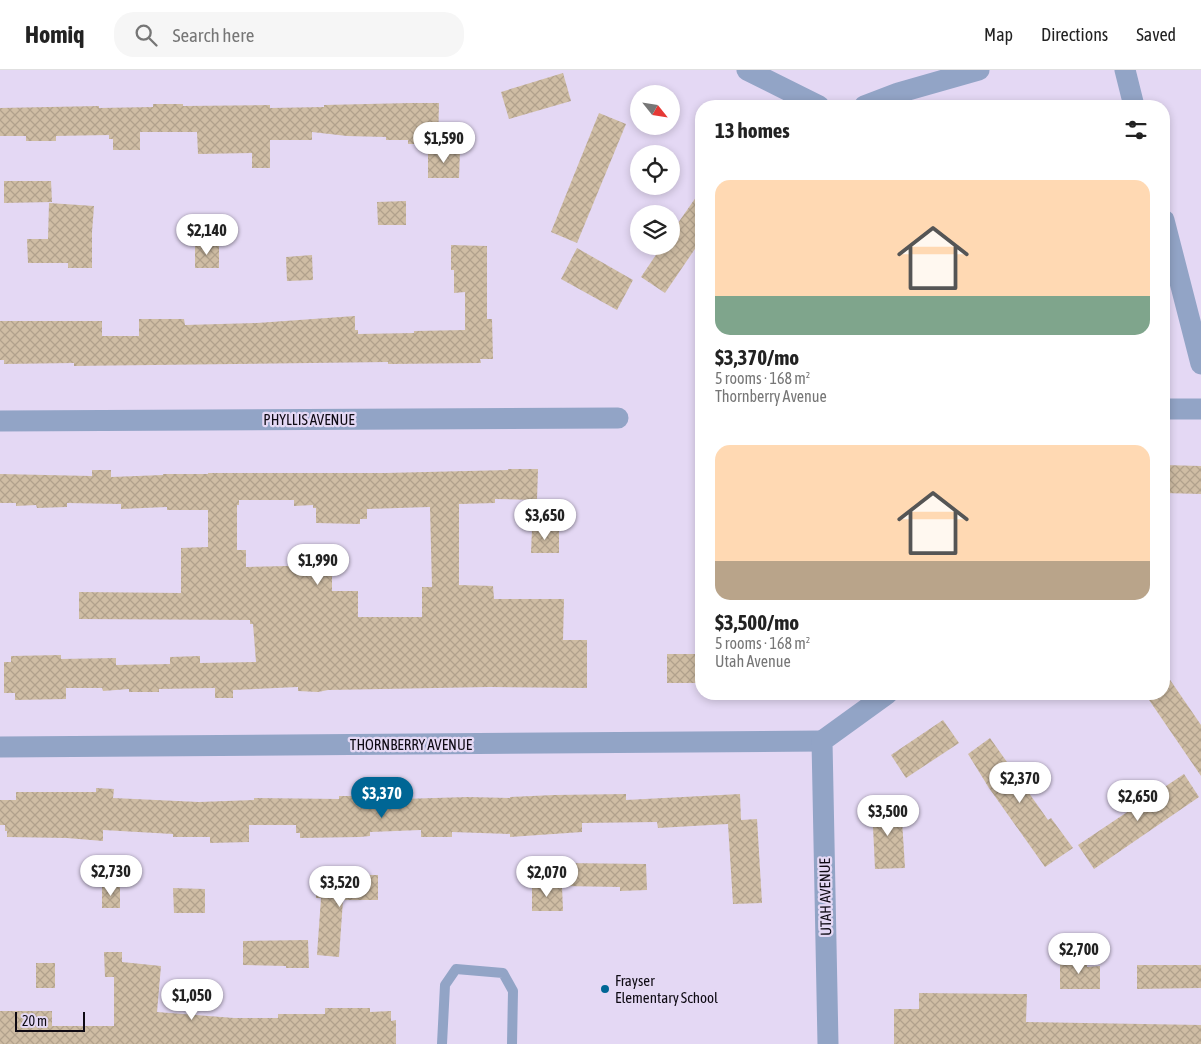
<!DOCTYPE html>
<meta charset="utf-8">
<style>
:root{--surface:#fff;--page:#f6f6f6;--text:#222;--muted:#767676;--line:#e0e0e0;--accent:#006695}
body{margin:0;font-family:"Asap Condensed",sans-serif;background:var(--page);color:var(--text);height:100vh;display:flex;flex-direction:column;font-size:19px;white-space:nowrap}
*{box-sizing:border-box;margin:0}
p{font-size:16px;color:var(--muted)}
.icon{flex:none;width:28px;height:28px;fill:none;stroke:currentColor;stroke-width:2;stroke-linecap:round;stroke-linejoin:round}
.map{position:relative;flex:1;overflow:hidden}
.details{position:absolute;left:695px;top:30px;width:475px;height:600px;display:flex;flex-direction:column;background:var(--surface);border-radius:20px;box-shadow:0 2px 8px #0003}
.details>*{flex:none}
.needle{width:32px;rotate:120deg}
.fabs{position:absolute;left:630px;top:15px;display:grid;gap:10px}
.fabs a{display:grid;place-items:center;width:50px;height:50px;border-radius:50%;background:var(--surface);box-shadow:0 2px 8px #0003;font-size:25px}
.scale{position:absolute;left:15px;bottom:12px;width:70px;box-sizing:border-box;padding-left:5px;border:2px solid #0e0a13;border-top:0;font-size:14px;line-height:18px;white-space:nowrap;color:#0e0a13;-webkit-text-stroke:4px #e4d8f4;paint-order:stroke}
.price{position:absolute;translate:-50% -42px;padding:0 11px;border-radius:18px;background:#fff;color:#222;font-size:16px;line-height:32px;filter:drop-shadow(0 1px 2px #0008)}
.price::after{content:'';position:absolute;left:50%;top:30px;width:15px;height:11px;margin-left:-8px;background:inherit;clip-path:polygon(0 0,100% 0,50% 100%)}
.price.on{background:var(--accent);color:#fff}
ul{padding:0;list-style:none}
li{display:grid;align-content:center;gap:10px;height:265px;padding:0 20px}
li span{display:grid;place-items:center;height:155px;border-radius:15px;color:#555}
li>.icon{margin-inline-start:auto}
span .icon{width:90px;height:90px;fill:#fffc;stroke-width:1}
li b{font-size:21px}
h2{display:flex;justify-content:space-between;align-items:center;height:60px;padding:0 20px;font-size:21px}
header{display:flex;align-items:center;gap:30px;box-sizing:border-box;height:70px;padding:0 25px;background:var(--surface);border-bottom:1px solid var(--line)}
header strong{font-size:24px}
nav{display:flex;gap:28px;margin-inline-start:auto;font-size:18px}
.search{width:350px;height:45px;background:var(--page);display:flex;align-items:center;gap:12px;box-sizing:border-box;padding:0 18px;border-radius:20px;color:var(--muted);font-size:19px}
.map>svg:first-child{display:block}
</style>
<header>
<strong>Homiq</strong>
<div class="search"><svg class="icon" aria-label="search" viewBox="0 0 24 24"><circle cx="10" cy="10" r="6"/><path d="M15 15l6 6"/></svg>Search here</div>
<nav><a>Map</a><a>Directions</a><a>Saved</a></nav>
</header>
<div class="map">
<svg width="1201" height="974" viewBox="0 0 1201 974">
<defs>
<pattern id="building-cross-hatch" width="8" height="8" patternUnits="userSpaceOnUse" patternTransform="scale(1.25)"><rect width="8" height="8" fill="#cfbda4"/><path d="M0 0l8 8M0 8l8-8" fill="none" stroke="#b1a18c"/></pattern>
</defs>
<rect width="100%" height="100%" fill="#e4d8f4"/>
<g fill="url(#building-cross-hatch)" fill-rule="evenodd">
<polygon points="563,3 571,31 509,49 501,22"/>
<polygon points="411,33 439,33 438,74 408,74 408,70 386,70 386,67 347,66 312,62 312,70 270,70 270,98 252,98 252,83 198,84 197,62 140,62 140,80 113,80 113,69 109,69 109,65 56,66 56,71 26,71 26,66 0,66 0,38 99,36 99,38 153,37 153,34 183,34 183,36 270,35 270,38 324,37 324,35"/>
<polygon points="599,43 626,54 577,173 551,162"/>
<polygon points="428,80 460,81 459,108 428,108"/>
<polygon points="4,111 51,111 52,132 4,133"/>
<polygon points="701,120 701,170 665,223 641,207 662,176 671,176 671,163"/>
<polygon points="406,131 406,155 378,155 377,132"/>
<polygon points="49,133 94,136 92,162 92,198 68,198 68,193 28,193 27,169 48,169"/>
<rect x="195" y="174" width="24" height="24"/>
<polygon points="451,175 487,176 487,249 492,249 493,289 480,289 481,293 388,294 388,292 74,296 74,293 4,294 4,290 0,290 0,251 102,251 102,266 139,266 139,249 184,249 185,255 257,253 355,246 355,260 358,260 358,264 414,263 414,261 465,260 465,222 454,223 454,200 451,200"/>
<polygon points="577,178 633,210 617,240 561,209"/>
<polygon points="312,185 313,210 287,211 286,187"/>
<polygon points="1164,395 1201,396 1201,424 1164,423"/>
<path d="M 508,399 L 538,399 L 537,430 L 495,429 L 495,433 L 459,434 L 459,515 L 493,516 L 494,529 L 564,529 L 563,570 L 587,570 L 587,618 L 490,617 L 328,620 L 318,622 L 298,621 L 298,617 L 233,620 L 233,628 L 215,628 L 215,618 L 159,619 L 159,622 L 129,622 L 129,619 L 103,621 L 102,618 L 66,618 L 66,629 L 15,630 L 15,623 L 4,623 L 4,592 L 11,592 L 11,586 L 61,585 L 61,589 L 116,588 L 116,595 L 170,594 L 170,587 L 200,586 L 200,593 L 256,592 L 253,554 L 250,554 L 250,550 L 79,549 L 79,522 L 181,523 L 181,478 L 208,477 L 208,440 L 167,440 L 167,437 L 121,439 L 121,434 L 67,433 L 67,437 L 37,438 L 36,435 L 16,436 L 16,433 L 0,433 L 0,404 L 92,406 L 92,400 L 111,400 L 111,407 L 163,405 L 163,404 L 208,404 L 208,403 L 386,403 L 508,400 ZM 239,430 L 294,430 L 294,436 L 313,435 L 313,438 L 316,438 L 316,453 L 360,454 L 360,449 L 367,449 L 367,439 L 430,437 L 432,517 L 422,517 L 422,547 L 358,547 L 358,521 L 332,521 L 332,495 L 246,497 L 246,480 L 237,480 L 237,435 L 239,435 Z"/>
<polygon points="532,459 559,459 559,483 531,483"/>
<rect x="667" y="584" width="34" height="29"/>
<polygon points="1164,601 1201,655 1201,706 1145,624 1164,624"/>
<polygon points="943,650 959,673 906,708 891,685"/>
<polygon points="990,668 1048,750 1051,748 1073,778 1045,797 989,718 968,684"/>
<polygon points="1184,704 1199,727 1094,799 1078,775"/>
<polygon points="96,718 114,719 113,728 199,732 254,730 254,728 339,729 339,726 369,726 369,730 468,727 510,728 510,727 554,725 626,724 626,730 740,724 741,750 757,749 762,833 733,834 728,754 658,758 657,752 582,753 582,762 510,767 510,764 452,762 452,767 421,767 421,760 370,762 370,766 360,767 300,768 300,763 296,763 296,755 249,755 249,772 210,773 210,767 173,767 173,764 103,760 103,771 67,768 7,767 7,761 5,761 5,755 0,755 0,730 16,730 16,722 96,722"/>
<polygon points="901,734 905,798 875,799 872,735"/>
<polygon points="563,793 646,794 647,820 620,821 620,817 562,816"/>
<polygon points="358,805 378,805 378,830 343,830 339,887 317,885 321,828 316,828 316,811 358,810"/>
<polygon points="532,815 562,816 563,841 532,841"/>
<rect x="102" y="816" width="18" height="22"/>
<polygon points="173,818 205,819 205,843 174,843"/>
<polygon points="308,870 309,898 286,898 286,896 243,895 243,871"/>
<polygon points="104,882 122,882 122,892 161,896 157,942 234,948 278,948 278,944 325,944 325,938 370,938 370,942 391,941 391,951 396,950 396,974 0,974 0,941 52,941 52,956 114,956 114,907 105,907"/>
<polygon points="1060,890 1087,890 1087,897 1100,896 1100,919 1060,919"/>
<rect x="36" y="893" width="19" height="25"/>
<polygon points="1137,895 1201,895 1201,918 1137,919"/>
<polygon points="919,923 1027,924 1026,952 1201,955 1201,974 894,974 894,939 919,939"/>
</g>
<g fill="none" stroke-linecap="round" stroke-linejoin="round">
<polyline stroke="#92a4c6" stroke-width="10" points="442,974 445,915 456,899 503,903 513,921 512,974"/>
<g stroke="#92a4c6" stroke-width="21">
<polyline points="747,0 819,36"/>
<polyline points="1125,0 1134,36"/>
<polyline points="864,36 898,23 979,0"/>
<polyline points="1164,150 1201,294"/>
<polyline points="1164,339 1201,339"/>
<polyline points="0,351 618,348"/>
<polyline points="0,677 822,671"/>
<polyline points="828,974 822,671 887,624"/>
</g>
</g>
<circle fill="#006695" stroke="#e4d8f4" stroke-width="2" cx="605" cy="919" r="5"/>
<g text-anchor="middle" dominant-baseline="central" stroke-width="4.5" stroke-linejoin="round" paint-order="stroke">
<g font-size="15" fill="#0e0a13" stroke="#e4d8f4">
<text x="309" y="349">PHYLLIS AVENUE</text>
<text x="411" y="674">THORNBERRY AVENUE</text>
<text transform="translate(825 827) rotate(-91)">UTAH AVENUE</text>
</g>
<g font-size="15" fill="#0e0a13" stroke="#e4d8f4" text-anchor="start">
<text x="615" y="910">Frayser<tspan x="615" dy="17">Elementary School</tspan></text>
</g>
</g>
</svg>
<div class="fabs">
<a><svg class="needle" viewBox="-14 -14 28 28"><path d="M0-13l5 13h-10z" fill="#e53935"/><path d="M0 13l5-13h-10z" fill="#767676"/></svg></a>
<a><svg class="icon" aria-label="locate" viewBox="0 0 24 24"><circle cx="12" cy="12" r="6"/><path d="M12 2v4M12 18v4M2 12h4M18 12h4"/></svg></a>
<a><svg class="icon" aria-label="layers" viewBox="0 0 24 24"><path d="M12 4l9 5-9 5-9-5zM3 14l9 5 9-5"/></svg></a>
</div>
<div class="scale">20 m</div>
<b class="price" style="left:444px;top:94px">$1,590</b>
<b class="price" style="left:207px;top:186px">$2,140</b>
<b class="price" style="left:545px;top:471px">$3,650</b>
<b class="price" style="left:318px;top:516px">$1,990</b>
<b class="price" style="left:1020px;top:734px">$2,370</b>
<b class="price on" style="left:382px;top:749px">$3,370</b>
<b class="price" style="left:1138px;top:752px">$2,650</b>
<b class="price" style="left:888px;top:767px">$3,500</b>
<b class="price" style="left:111px;top:827px">$2,730</b>
<b class="price" style="left:547px;top:828px">$2,070</b>
<b class="price" style="left:340px;top:838px">$3,520</b>
<b class="price" style="left:1079px;top:905px">$2,700</b>
<b class="price" style="left:192px;top:951px">$1,050</b>
<section class="details">
<h2>13 homes<svg class="icon" aria-label="filters" viewBox="0 0 24 24"><path d="M4 7h16M4 17h16"/><circle cx="9" cy="7" r="2"/><circle cx="15" cy="17" r="2"/></svg></h2>
<ul>
<li><span style="background:linear-gradient(#ffd9b3 75%,#7fa58c 0)"><svg class="icon" aria-label="home" viewBox="0 0 24 24"><path d="M3 11l9-7 9 7M6 9v11h12V9"/></svg></span><div><b>$3,370/mo</b><p>5 rooms · 168 m²</p><p>Thornberry Avenue</p></div></li>
<li><span style="background:linear-gradient(#ffd9b3 75%,#b9a48a 0)"><svg class="icon" aria-label="home" viewBox="0 0 24 24"><path d="M3 11l9-7 9 7M6 9v11h12V9"/></svg></span><div><b>$3,500/mo</b><p>5 rooms · 168 m²</p><p>Utah Avenue</p></div></li>
</ul>
</section>
</div>
